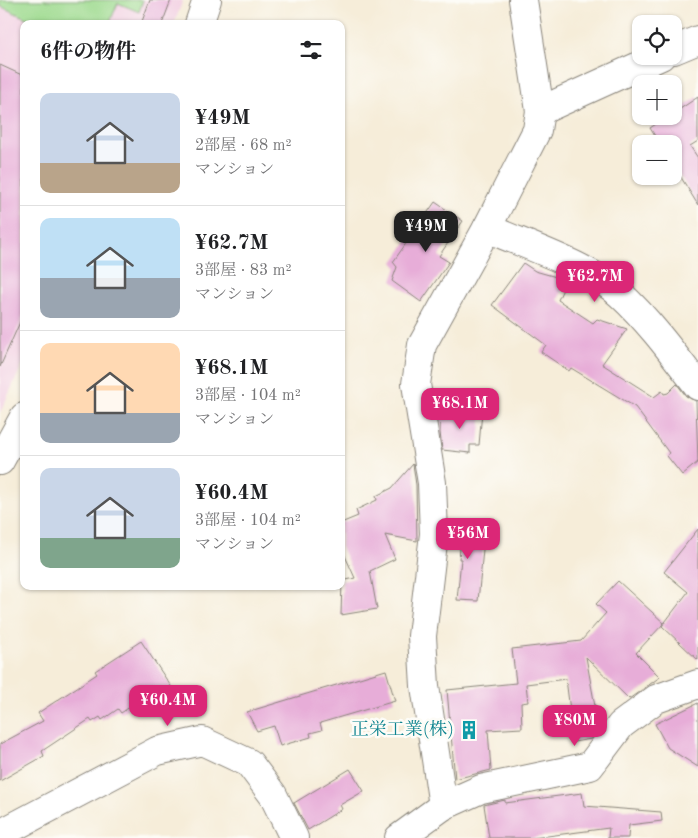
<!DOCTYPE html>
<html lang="ja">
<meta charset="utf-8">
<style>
:root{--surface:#fff;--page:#f2f2f2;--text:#202124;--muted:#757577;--line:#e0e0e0;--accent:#db2777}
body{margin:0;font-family:"Old Standard TT","Noto Serif JP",serif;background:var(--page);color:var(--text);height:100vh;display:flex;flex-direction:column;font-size:19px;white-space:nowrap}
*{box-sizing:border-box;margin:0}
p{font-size:16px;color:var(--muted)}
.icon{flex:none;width:28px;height:28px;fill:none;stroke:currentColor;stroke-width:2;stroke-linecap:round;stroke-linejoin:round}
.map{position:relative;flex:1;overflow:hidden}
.drawer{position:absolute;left:20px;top:20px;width:325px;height:570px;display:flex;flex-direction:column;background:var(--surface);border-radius:10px;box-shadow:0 1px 4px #0004}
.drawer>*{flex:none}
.tools{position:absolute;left:632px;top:15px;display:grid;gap:10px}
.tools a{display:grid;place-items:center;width:50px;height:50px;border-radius:10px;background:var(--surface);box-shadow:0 1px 4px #0004;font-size:25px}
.price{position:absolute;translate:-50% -42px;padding:0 11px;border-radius:10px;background:var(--accent);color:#fff;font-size:16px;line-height:32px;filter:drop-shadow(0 1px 2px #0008)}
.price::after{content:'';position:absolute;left:50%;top:30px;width:15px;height:11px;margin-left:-8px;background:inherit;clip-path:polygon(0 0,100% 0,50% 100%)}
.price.current{background:#222;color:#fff}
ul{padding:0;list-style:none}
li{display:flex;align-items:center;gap:15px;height:125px;padding:0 20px}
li+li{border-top:1px solid var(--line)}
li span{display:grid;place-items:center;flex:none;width:140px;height:100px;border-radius:10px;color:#555}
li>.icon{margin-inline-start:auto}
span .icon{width:60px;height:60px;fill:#fffc;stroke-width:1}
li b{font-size:21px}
h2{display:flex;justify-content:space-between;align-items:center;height:60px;padding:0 20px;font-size:21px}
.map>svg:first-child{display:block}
</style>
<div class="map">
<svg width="698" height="838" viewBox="0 0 698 838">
<rect width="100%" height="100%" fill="#fdfcf7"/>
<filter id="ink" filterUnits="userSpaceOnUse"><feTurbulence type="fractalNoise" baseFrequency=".02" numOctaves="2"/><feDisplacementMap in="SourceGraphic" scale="10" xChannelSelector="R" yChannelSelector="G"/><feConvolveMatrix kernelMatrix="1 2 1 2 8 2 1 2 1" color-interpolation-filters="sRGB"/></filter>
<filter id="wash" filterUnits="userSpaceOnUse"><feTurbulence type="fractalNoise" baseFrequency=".0096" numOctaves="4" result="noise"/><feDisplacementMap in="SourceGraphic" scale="20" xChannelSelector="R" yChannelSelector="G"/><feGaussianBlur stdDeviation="1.12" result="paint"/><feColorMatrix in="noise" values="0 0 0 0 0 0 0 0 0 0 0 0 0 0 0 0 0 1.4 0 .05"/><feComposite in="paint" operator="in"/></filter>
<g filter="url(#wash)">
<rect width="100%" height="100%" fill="#f6edd9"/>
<polygon fill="#f2cfe2" points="0,0 183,0 174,24 24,24 24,361 0,413"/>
<polygon fill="#9dda8e" stroke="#5c7b55" points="0,0 143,0 139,12 118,3 109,24 39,24 0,6"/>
<g id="blocks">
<g fill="#e7add8">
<polygon points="150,0 171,0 162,24 141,24"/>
<polygon points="0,65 24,76 24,313 0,367"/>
<polygon points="698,97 698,141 690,146 698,158 698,205 674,166 674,144 660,144 650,128 668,116 674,116 674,113"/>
<polygon points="435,202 463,221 439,256 449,262 421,302 392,281 397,267 393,262"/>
<polygon points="523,263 535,271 567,280 558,300 593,323 597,319 627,329 602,364 654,397 662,391 664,394 668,393 677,384 686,396 696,401 698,462 682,475 667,456 669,453 635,407 571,368 569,371 541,352 546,345 492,305"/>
<polygon points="441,410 482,412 479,445 470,445 470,453 442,450 440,432"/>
<polygon points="413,464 416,485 417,541 385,535 395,559 370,571 377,609 341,615 342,581 355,578 341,547 341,523 358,516 356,510 377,500 376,496 392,488"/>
<polygon points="449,526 485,529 478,601 457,600 461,559 459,559 460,548 448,546"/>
<polygon points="698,529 698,660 662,626 688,592 664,572"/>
<polygon points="618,581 664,623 636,653 660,677 629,699 586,657 599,728 594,730 591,739 574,742 566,679 526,684 528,702 521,703 522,728 488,730 491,770 455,779 447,690 516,683 512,649 581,641 606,613 596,604"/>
<polygon points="141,641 176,694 158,707 152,698 149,700 146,696 121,713 118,709 102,720 100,717 92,722 90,719 42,751 44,756 0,781 0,744 43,721 38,713 97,674 95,671"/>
<polygon points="386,670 395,701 320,723 322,730 310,733 311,737 280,746 274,726 257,731 247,712"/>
<polygon points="698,703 698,767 668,748 655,724"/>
<polygon points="350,769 364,791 340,805 342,809 308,830 294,803"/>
<polygon points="582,793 584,806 661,812 662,821 629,825 628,838 608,838 609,828 532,838 489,838 484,805 505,800 505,803"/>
</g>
</g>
</g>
<g filter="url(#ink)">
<use href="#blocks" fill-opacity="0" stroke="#89847a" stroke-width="1"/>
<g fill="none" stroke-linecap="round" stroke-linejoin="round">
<g stroke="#89847a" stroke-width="30">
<g id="minor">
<polyline points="199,24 207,0"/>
<polyline points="674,50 698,40"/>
<polyline points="540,111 661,56"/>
<path d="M 487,228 C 527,246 590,266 621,295 C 650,322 674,355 698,386"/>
<polyline points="0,461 24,417"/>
<polyline points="443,806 481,789 590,766 621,725 656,699 698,684"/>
<polyline points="0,834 157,751 202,741 249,763 273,795 294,838"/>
<polyline points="399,838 443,806 425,686 422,636 434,534 432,483 416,384 422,345 487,228 537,130 540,111 523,0"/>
</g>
</g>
<use href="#minor" stroke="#fff" stroke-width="28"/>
</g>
</g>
<defs>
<g id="building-bare" transform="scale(1.5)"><path d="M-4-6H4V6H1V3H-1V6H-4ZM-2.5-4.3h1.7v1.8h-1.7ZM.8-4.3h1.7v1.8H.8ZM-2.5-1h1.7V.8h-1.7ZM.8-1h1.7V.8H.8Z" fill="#0f9aa8" stroke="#fdfcf7" stroke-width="2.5" paint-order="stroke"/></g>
</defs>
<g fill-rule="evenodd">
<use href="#building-bare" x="469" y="730"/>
</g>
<g text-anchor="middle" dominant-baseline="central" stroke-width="5" stroke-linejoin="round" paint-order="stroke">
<g font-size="18" fill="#0d838f" stroke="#fdfcf7" text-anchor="end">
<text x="454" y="730">正栄工業(株)</text>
</g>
</g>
</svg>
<div class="tools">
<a><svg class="icon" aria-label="locate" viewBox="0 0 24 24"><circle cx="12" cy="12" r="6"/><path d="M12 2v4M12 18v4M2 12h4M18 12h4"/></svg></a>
<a>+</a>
<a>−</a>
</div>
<b class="price current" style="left:426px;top:253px">¥49M</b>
<b class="price" style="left:595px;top:303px">¥62.7M</b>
<b class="price" style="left:460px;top:430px">¥68.1M</b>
<b class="price" style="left:468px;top:560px">¥56M</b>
<b class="price" style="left:168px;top:727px">¥60.4M</b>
<b class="price" style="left:575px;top:747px">¥80M</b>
<section class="drawer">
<h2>6件の物件<svg class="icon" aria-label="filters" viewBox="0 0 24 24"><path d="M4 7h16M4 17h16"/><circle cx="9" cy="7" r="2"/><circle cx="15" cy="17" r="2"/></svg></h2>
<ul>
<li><span style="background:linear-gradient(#c9d6e8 70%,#b9a48a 0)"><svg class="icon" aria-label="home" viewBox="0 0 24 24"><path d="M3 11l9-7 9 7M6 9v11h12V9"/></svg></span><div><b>¥49M</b><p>2部屋 · 68 m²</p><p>マンション</p></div></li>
<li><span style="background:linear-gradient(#bfe0f5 60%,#9aa5b1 0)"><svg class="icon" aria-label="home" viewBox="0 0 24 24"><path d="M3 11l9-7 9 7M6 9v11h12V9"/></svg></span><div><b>¥62.7M</b><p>3部屋 · 83 m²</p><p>マンション</p></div></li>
<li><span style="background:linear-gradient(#ffd9b3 70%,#9aa5b1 0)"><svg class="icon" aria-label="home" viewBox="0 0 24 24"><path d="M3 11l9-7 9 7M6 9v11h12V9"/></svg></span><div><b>¥68.1M</b><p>3部屋 · 104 m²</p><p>マンション</p></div></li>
<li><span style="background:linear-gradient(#c9d6e8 70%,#7fa58c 0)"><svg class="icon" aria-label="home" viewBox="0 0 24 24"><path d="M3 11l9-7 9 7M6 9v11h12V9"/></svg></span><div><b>¥60.4M</b><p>3部屋 · 104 m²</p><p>マンション</p></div></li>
</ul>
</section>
</div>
